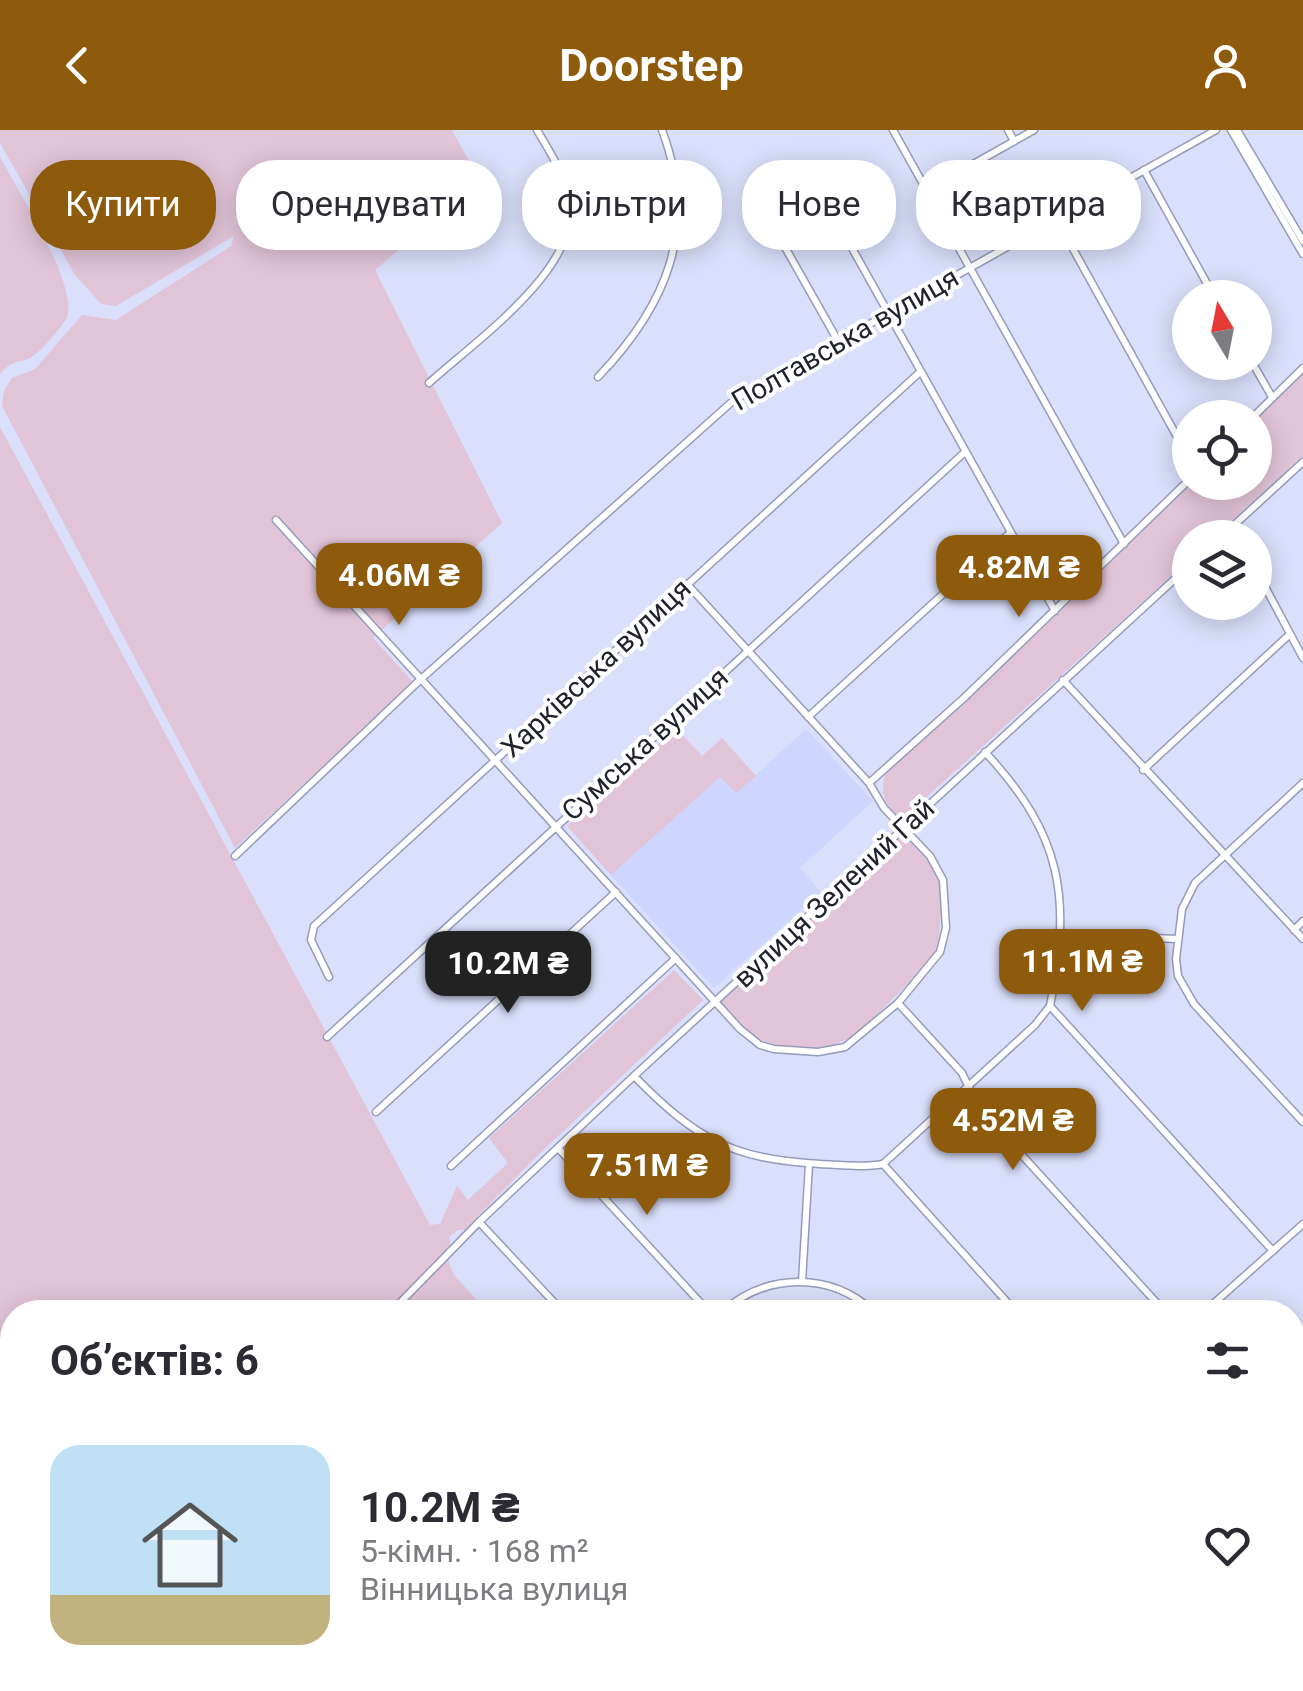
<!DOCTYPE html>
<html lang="uk">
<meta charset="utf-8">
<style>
:root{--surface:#fff;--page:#f2f2f3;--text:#2b2b33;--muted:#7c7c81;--accent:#8e5a0b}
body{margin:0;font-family:Roboto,sans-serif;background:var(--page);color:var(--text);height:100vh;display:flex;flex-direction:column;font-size:38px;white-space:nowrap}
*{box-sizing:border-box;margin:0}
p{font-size:32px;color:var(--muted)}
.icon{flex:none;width:55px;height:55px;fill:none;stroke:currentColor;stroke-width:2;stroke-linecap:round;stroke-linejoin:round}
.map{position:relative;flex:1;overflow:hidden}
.side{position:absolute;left:0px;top:1170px;width:1305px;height:392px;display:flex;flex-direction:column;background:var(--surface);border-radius:40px 40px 0 0;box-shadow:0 5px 25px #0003}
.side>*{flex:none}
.banner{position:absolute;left:30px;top:30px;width:1245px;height:90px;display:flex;gap:20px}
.needle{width:65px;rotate:350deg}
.fabs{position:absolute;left:1172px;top:150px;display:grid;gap:20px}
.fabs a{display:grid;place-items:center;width:100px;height:100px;border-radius:50%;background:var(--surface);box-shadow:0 5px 25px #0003;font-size:50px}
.price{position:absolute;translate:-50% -85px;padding:0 22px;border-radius:20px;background:var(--accent);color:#fff;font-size:32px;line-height:65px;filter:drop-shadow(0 2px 5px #0008)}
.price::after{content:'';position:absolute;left:50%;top:60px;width:30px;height:22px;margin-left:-15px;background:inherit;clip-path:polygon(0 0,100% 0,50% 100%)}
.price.active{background:#222;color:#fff}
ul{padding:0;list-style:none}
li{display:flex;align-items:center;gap:30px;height:250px;padding:0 50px}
li span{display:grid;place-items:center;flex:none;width:280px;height:200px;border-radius:30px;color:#555}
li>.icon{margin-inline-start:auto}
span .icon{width:120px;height:120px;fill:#fffc;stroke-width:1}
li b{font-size:42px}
h2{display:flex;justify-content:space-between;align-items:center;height:120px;padding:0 50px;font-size:42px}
.chip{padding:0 35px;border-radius:40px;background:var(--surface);box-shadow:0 5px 25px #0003;font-size:35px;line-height:90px}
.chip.active{background:var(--accent);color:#fff}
header{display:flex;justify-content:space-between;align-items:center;height:130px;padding:0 50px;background:var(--accent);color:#fff;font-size:45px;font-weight:700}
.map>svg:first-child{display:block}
</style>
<header><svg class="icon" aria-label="back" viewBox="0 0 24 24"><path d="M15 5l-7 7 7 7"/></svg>Doorstep<svg class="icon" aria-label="person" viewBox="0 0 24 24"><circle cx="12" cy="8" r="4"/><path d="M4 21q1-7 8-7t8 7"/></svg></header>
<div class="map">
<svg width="1303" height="1561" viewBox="0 0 1303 1561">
<rect width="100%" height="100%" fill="#dadffb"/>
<polygon fill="#ced5fe" points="806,599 873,671 800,738 821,762 714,858 611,745 720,646 736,663"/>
<g fill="#e2c4d8">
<polygon points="0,0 452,0 480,51 375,140 502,393 373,508 413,552 235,718 2,276 4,261 12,248 35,239 82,185 116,190 231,116 234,106 116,176 101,174 75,145 0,13"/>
<path d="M 0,27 C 15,56 85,165 65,191 C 57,202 44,218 33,226 C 19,235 15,227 0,244 Z"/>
<path d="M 1303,243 L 1303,326 L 1214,407 L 1190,408 L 1190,429 L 901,690 C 885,674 880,666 885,643 L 1072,470 L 1191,353 L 1255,352 L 1255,290 Z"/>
<polygon points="0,297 430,1095 440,1094 457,1056 468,1070 508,1033 489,1008 674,840 703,870 538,1025 464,1100 458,1100 449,1107 451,1117 445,1123 454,1145 488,1182 12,1182 12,1550 1036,1550 1023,1561 0,1561"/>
<polygon points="676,598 702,626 722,608 756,646 736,663 720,647 611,745 567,696"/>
<path d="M 905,698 C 934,730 945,747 940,792 C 939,806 938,818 931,831 L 855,906 L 823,919 L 774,915 L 756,908 L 715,873 Z"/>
</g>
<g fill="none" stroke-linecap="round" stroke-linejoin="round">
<g stroke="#959bbb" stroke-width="9">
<g id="minor">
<polyline points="893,0 1124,414"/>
<polyline points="1008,0 1014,11"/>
<polyline points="1231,0 1303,124"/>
<polyline points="1237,0 1303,111"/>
<polyline points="1144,40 1215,168"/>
<polyline points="927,60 1034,0"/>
<polyline points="829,77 1055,481"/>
<polyline points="764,80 838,211"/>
<polyline points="1057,90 1190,330"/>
<polyline points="1252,232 1272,267"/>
<path d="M 598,247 C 667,175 699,99 662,0"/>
<path d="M 429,253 C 473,213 575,142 570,78 C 568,49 551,24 537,0"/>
<polyline points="1252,288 1303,238"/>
<polyline points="276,390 740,899 760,915 774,919 818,922 845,917 898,873 940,822 946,798 943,750 930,726 884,678 869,653 687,454"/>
<polyline points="1232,396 1238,408"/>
<polyline points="1220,408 1303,332"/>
<polyline points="1255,438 1303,528"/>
<polyline points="1063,550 1303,809"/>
<polyline points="808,587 1010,403"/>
<path d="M 985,622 C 1062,705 1072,766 1050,876 L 1273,1121"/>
<polyline points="1143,640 1290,504"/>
<polyline points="869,653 965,567 1190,349"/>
<polyline points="1303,653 1195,753 1182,779 1176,829 1178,846 1194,874 1303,992"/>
<polyline points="235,726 421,549 734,270 1216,0"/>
<polyline points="1294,800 1303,791"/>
<polyline points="1058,804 1177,809"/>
<polyline points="329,847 311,810 314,796 920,242"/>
<polyline points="898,873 962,943 979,978 1165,1182"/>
<polyline points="327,907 965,322"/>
<path d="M 634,946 C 696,1009 731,1029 820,1034 C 841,1035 863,1038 883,1034 L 1016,1182"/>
<polyline points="376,982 616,762"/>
<polyline points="558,1018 709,1182"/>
<polyline points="883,1034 1035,895 1050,876"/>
<polyline points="451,1036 676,828"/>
<polyline points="479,1092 563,1182"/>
<polyline points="802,1152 809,1034"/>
<polyline points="391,1182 479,1092 634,946 1190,435"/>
<path d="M 722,1182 C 766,1143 830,1141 874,1182"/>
<polyline points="1204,1182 1303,1094"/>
<polyline points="1292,1246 1303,1237"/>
<polyline points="1292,1319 1303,1326"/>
<polyline points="1292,1543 1303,1533"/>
<polyline points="79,1550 90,1561"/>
<polyline points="334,1550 344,1561"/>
<polyline points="583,1550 593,1561"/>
<polyline points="1273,1561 1285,1550"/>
</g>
</g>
<g stroke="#959bbb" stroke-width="10">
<g id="tertiary">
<polyline points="1292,1400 1303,1391"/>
<polyline points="1120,1561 1128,1550"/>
</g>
</g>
<use href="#minor" stroke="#fff" stroke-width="6"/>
<use href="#tertiary" stroke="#fff" stroke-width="8"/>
</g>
<g text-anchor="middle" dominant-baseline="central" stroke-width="8" stroke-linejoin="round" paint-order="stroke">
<g font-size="28" fill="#20222e" stroke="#fff">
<text transform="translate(845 209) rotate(-30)">Полтавська вулиця</text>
<text transform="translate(596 538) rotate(-43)">Харківська вулиця</text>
<text transform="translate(645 614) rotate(-42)">Сумська вулиця</text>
<text transform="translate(834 763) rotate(-43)">вулиця Зелений Гай</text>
</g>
</g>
</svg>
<div class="fabs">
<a><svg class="needle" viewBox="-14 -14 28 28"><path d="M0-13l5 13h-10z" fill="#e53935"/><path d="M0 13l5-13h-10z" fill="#7c7c81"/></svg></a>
<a><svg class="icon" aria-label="locate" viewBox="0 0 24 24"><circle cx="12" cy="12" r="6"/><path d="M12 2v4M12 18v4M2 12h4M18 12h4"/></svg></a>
<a><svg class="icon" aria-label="layers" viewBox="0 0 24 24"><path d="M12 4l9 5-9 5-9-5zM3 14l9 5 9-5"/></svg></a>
</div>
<b class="price" style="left:1019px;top:490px">4.82M ₴</b>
<b class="price" style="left:399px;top:498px">4.06M ₴</b>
<b class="price" style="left:1082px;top:884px">11.1M ₴</b>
<b class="price active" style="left:508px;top:886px">10.2M ₴</b>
<b class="price" style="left:1013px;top:1043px">4.52M ₴</b>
<b class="price" style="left:647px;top:1088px">7.51M ₴</b>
<div class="banner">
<a class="chip active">Купити</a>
<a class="chip">Орендувати</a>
<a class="chip">Фільтри</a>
<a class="chip">Нове</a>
<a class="chip">Квартира</a>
</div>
<section class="side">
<h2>Об’єктів: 6<svg class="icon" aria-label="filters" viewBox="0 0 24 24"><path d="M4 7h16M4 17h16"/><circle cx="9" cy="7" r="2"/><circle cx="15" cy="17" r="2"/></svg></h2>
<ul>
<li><span style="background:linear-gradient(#bfe0f5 75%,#c2b280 0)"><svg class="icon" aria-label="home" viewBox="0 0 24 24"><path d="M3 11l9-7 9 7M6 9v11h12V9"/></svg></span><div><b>10.2M ₴</b><p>5-кімн. · 168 m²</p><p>Вінницька вулиця</p></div><svg class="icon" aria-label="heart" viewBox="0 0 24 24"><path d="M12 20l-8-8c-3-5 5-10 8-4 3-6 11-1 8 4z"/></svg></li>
</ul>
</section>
</div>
